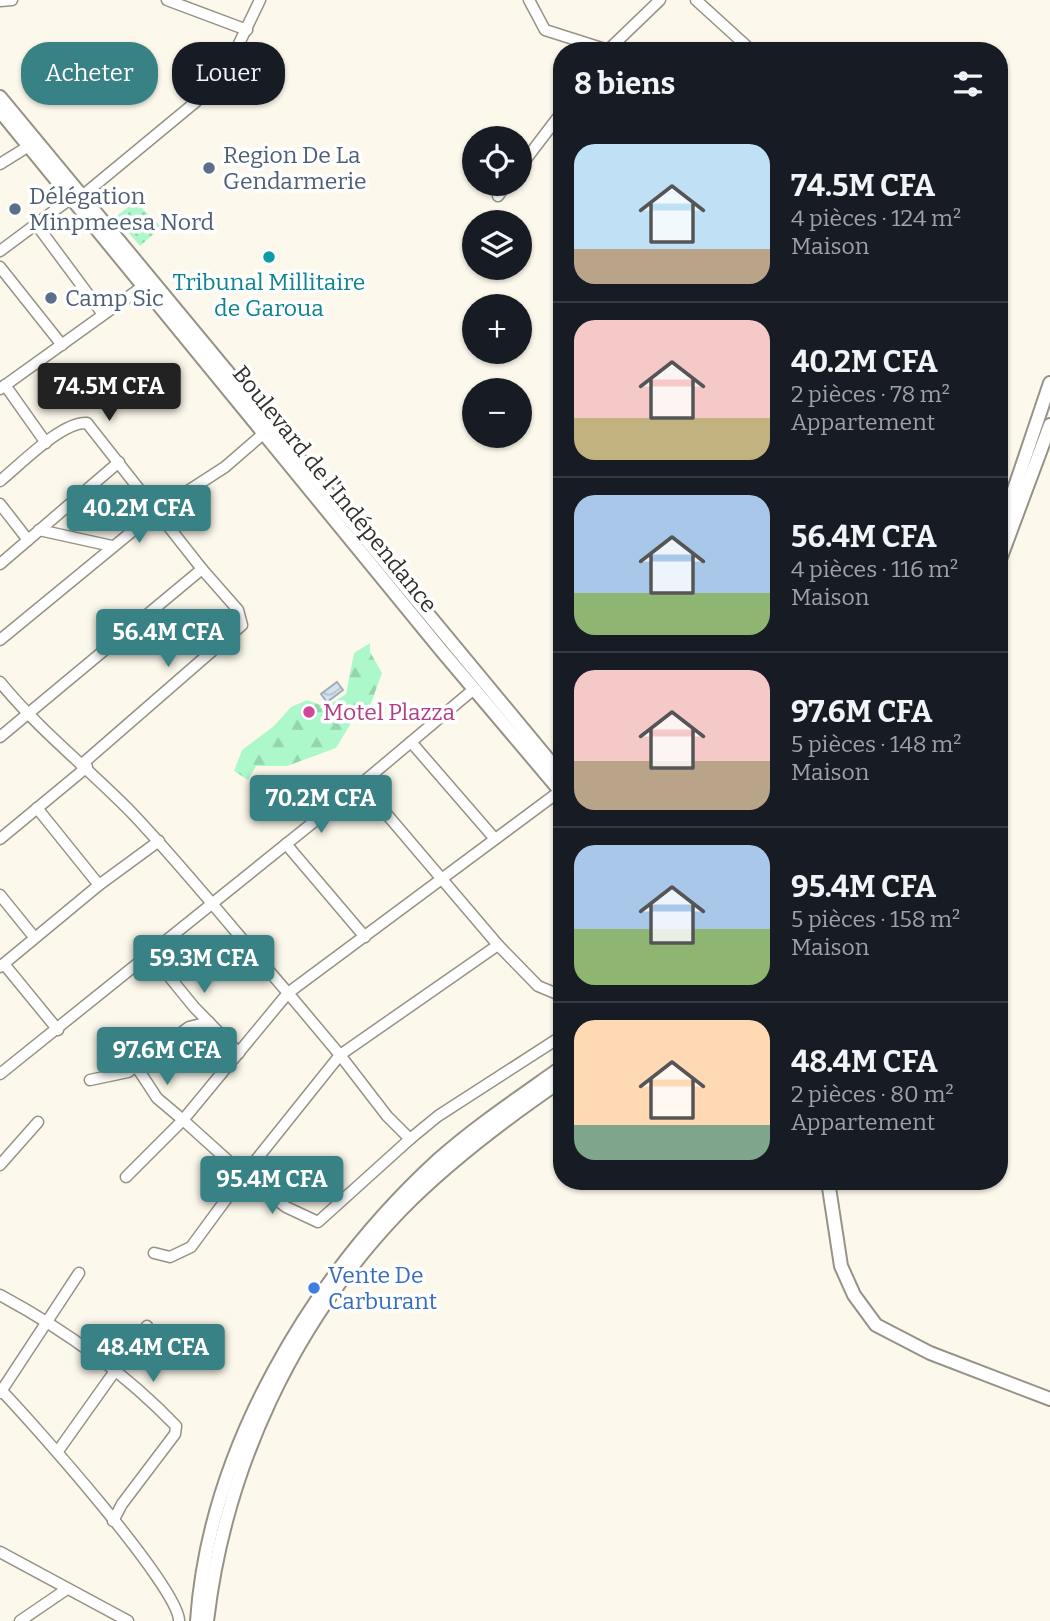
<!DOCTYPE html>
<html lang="fr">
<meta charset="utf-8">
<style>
:root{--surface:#171b24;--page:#20242c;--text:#f1f3f6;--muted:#9ea1a6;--line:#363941;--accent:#388184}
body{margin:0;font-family:Bitter,serif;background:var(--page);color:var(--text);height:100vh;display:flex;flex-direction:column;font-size:26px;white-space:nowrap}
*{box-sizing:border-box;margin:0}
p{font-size:23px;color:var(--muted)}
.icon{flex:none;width:38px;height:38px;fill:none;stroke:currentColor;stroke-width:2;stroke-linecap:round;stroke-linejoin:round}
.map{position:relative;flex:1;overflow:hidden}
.drawer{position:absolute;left:553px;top:42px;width:455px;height:1148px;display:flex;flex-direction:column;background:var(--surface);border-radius:28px;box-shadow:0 2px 5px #0004}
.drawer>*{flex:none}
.banner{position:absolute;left:21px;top:42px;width:427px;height:63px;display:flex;gap:14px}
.controls{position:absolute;left:462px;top:126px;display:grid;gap:14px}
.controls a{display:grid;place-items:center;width:70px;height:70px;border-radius:50%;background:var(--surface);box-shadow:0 2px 5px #0004;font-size:35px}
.price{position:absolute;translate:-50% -60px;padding:0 16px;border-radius:7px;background:var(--accent);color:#fff;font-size:23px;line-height:46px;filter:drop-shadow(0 2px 4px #0008)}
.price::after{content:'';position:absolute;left:50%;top:42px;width:21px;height:16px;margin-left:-10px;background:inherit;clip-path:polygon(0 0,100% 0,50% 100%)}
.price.on{background:#222;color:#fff}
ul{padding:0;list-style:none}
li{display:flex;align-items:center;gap:21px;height:175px;padding:0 21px}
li+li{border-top:2px solid var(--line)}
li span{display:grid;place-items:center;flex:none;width:196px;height:140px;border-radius:21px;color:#555}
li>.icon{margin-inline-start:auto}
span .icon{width:84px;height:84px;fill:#fffc;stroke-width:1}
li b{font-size:30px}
h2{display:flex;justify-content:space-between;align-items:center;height:84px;padding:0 21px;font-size:30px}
.tag{padding:0 24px;border-radius:28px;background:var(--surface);box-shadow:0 2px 5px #0004;font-size:24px;line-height:63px}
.tag.on{background:var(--accent);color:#fff}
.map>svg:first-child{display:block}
</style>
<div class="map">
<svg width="1050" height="1621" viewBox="0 0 1050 1621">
<defs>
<pattern id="grass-dots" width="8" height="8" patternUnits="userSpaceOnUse" patternTransform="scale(1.75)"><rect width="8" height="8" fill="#acf8cb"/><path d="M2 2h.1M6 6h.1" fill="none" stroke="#94d5ae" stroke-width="1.8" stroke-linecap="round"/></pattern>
<pattern id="forest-firs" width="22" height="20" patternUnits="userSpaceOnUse" patternTransform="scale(1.75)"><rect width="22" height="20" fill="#acf8cb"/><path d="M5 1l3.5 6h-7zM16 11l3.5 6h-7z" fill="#94d5ae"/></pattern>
<pattern id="water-waves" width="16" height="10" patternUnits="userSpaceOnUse" patternTransform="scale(1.75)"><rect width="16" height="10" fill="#d3e3f1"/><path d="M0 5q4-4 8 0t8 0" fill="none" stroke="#b6c3cf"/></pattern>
</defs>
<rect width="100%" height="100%" fill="#fdf8ec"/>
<polygon fill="url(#grass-dots)" points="135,202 162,227 140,246 115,217"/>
<polygon fill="url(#forest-firs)" points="370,643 370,652 382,673 370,706 356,715 336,748 287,766 256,766 248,780 234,771 242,750 274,726 291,707 307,700 326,707 346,694 354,653"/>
<polygon fill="url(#water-waves)" stroke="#a3adb6" stroke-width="2" points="337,682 343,690 327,702 321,694"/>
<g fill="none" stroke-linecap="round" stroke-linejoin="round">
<g stroke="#969287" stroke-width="13">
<g id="minor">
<polyline points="167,0 247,30"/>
<polyline points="529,0 545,30 611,51"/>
<polyline points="696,0 752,51"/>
<polyline points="0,1 12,0"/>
<polyline points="607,51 660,0"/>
<polyline points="0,164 29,146"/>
<polyline points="520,167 562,112"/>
<polyline points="82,196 221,81 260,0"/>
<polyline points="498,196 507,184"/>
<polyline points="36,224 102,313"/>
<polyline points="0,251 70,199"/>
<polyline points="0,267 62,345"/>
<polyline points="5,385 46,443"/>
<polyline points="0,389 142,287"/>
<path d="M 0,481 C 20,465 62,421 87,423 L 202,569 L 0,737"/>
<polyline points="0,504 28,540"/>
<polyline points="39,530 112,546"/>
<polyline points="0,564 119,462"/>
<polyline points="0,640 157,511 225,467 263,434"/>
<path d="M 0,682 C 40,731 88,768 131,812 C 186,870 236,933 288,993 L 183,1120 L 244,1175 L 340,1055 L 387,1116 L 410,1139 L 438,1116 L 562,1036"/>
<polyline points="411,742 495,839"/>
<polyline points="81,765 242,625 238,610 202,569"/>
<path d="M 361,784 L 498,945 L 340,1055 L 288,993 C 379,926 469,858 560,791"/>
<polyline points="37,808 99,885"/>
<polyline points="0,839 87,767"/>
<polyline points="286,844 365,937"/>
<polyline points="0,895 34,937"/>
<polyline points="498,945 538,986 562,996"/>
<polyline points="150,953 194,1007 239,1053"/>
<polyline points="4,964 58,1030"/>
<polyline points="0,967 99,885 159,841"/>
<polyline points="0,1074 361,784 474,689"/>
<polyline points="90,1080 128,1072 189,1027 209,1022"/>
<polyline points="0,1165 38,1122"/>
<polyline points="126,1177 183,1120 157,1098 136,1066"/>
<polyline points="154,1253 170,1257 191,1247 244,1175 286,1207 318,1222 410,1139"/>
<path d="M 0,1295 C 65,1330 125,1373 176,1426 L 175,1434 L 122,1504 L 113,1521"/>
<path d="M 0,1389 C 30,1420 180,1588 179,1621"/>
<polyline points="0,1393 79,1273"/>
<polyline points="58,1451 147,1326"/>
<polyline points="0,1552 128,1621"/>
<polyline points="20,1621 67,1589"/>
</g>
</g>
<g stroke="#969287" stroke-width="16">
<g id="major">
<polyline points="0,97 562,776"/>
<polyline points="0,111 441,650 562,793"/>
<polyline points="999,534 1050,383"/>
<polyline points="999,562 1050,425"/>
<polyline points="828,1181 841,1266 854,1295 876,1325 930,1353 1050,1399"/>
<path d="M 197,1621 C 209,1448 313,1275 438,1160 C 476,1126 520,1097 562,1067"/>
<path d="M 207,1621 C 225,1468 293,1322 401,1210 C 449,1161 505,1119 562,1080"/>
</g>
</g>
<use href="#minor" stroke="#fff" stroke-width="10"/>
<use href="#major" stroke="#fff" stroke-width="12"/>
</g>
<g fill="#5c6f8a" stroke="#fff" stroke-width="2.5">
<circle cx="209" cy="168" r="7"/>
<circle cx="15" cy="209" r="7"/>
<circle cx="51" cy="298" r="7"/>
</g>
<circle fill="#0f9aa8" stroke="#fff" stroke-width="2.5" cx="269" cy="257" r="7"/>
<circle fill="#d1479c" stroke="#fff" stroke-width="2.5" cx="309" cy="712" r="7"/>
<circle fill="#3f7fe0" stroke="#fff" stroke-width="2.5" cx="314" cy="1288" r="7"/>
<g text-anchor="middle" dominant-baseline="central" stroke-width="7" stroke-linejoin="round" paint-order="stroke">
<g font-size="23" fill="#4e5e75" stroke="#fff" text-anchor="start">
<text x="223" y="155">Region De La<tspan x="223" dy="26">Gendarmerie</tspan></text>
<text x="29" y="196">Délégation<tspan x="29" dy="26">Minpmeesa Nord</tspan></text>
<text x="65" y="298">Camp Sic</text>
</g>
<g font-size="23" fill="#0d838f" stroke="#fff">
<text x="269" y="282">Tribunal Millitaire<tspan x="269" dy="26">de Garoua</tspan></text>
</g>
<g font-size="23" fill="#32302b" stroke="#fff">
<text transform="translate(335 489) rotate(51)">Boulevard de l'Indépendance</text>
</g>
<g font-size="23" fill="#b23c85" stroke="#fff" text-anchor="start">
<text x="323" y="712">Motel Plazza</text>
</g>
<g font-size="23" fill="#366cbe" stroke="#fff" text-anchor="start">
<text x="328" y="1275">Vente De<tspan x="328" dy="26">Carburant</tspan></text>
</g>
</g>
</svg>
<div class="controls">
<a><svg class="icon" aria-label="locate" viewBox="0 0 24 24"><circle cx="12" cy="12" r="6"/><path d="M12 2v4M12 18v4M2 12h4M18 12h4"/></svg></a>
<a><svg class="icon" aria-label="layers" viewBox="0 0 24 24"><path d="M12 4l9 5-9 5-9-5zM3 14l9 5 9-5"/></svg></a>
<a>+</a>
<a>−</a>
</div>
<b class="price on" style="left:109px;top:423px">74.5M CFA</b>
<b class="price" style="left:139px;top:545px">40.2M CFA</b>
<b class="price" style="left:168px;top:669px">56.4M CFA</b>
<b class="price" style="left:321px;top:835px">70.2M CFA</b>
<b class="price" style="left:204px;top:995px">59.3M CFA</b>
<b class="price" style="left:167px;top:1087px">97.6M CFA</b>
<b class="price" style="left:272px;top:1216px">95.4M CFA</b>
<b class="price" style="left:153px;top:1384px">48.4M CFA</b>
<div class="banner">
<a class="tag on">Acheter</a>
<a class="tag">Louer</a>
</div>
<section class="drawer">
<h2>8 biens<svg class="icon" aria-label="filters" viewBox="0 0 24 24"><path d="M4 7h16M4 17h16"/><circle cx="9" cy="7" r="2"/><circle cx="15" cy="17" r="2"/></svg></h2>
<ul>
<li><span style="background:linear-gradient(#bfe0f5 75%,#b9a48a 0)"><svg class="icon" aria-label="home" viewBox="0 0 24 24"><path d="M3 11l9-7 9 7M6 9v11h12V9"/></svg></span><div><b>74.5M CFA</b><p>4 pièces · 124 m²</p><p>Maison</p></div></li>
<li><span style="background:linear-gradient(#f6c9c9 70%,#c2b280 0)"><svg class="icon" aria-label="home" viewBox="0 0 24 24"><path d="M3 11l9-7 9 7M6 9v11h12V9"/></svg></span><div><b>40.2M CFA</b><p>2 pièces · 78 m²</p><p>Appartement</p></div></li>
<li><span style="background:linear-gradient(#a9c7e8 70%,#8fb573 0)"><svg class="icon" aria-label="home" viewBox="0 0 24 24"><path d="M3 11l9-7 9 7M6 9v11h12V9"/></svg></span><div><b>56.4M CFA</b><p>4 pièces · 116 m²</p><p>Maison</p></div></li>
<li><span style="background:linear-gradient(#f6c9c9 65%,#b9a48a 0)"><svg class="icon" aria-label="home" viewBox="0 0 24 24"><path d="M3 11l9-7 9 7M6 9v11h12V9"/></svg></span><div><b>97.6M CFA</b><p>5 pièces · 148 m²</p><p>Maison</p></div></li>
<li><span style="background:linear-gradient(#a9c7e8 60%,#8fb573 0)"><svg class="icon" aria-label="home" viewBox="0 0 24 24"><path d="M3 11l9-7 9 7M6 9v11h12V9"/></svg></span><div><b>95.4M CFA</b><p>5 pièces · 158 m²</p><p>Maison</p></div></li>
<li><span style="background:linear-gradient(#ffd9b3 75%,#7fa58c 0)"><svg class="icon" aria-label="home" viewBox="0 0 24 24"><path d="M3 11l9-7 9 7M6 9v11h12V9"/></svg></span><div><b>48.4M CFA</b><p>2 pièces · 80 m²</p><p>Appartement</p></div></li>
</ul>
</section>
</div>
